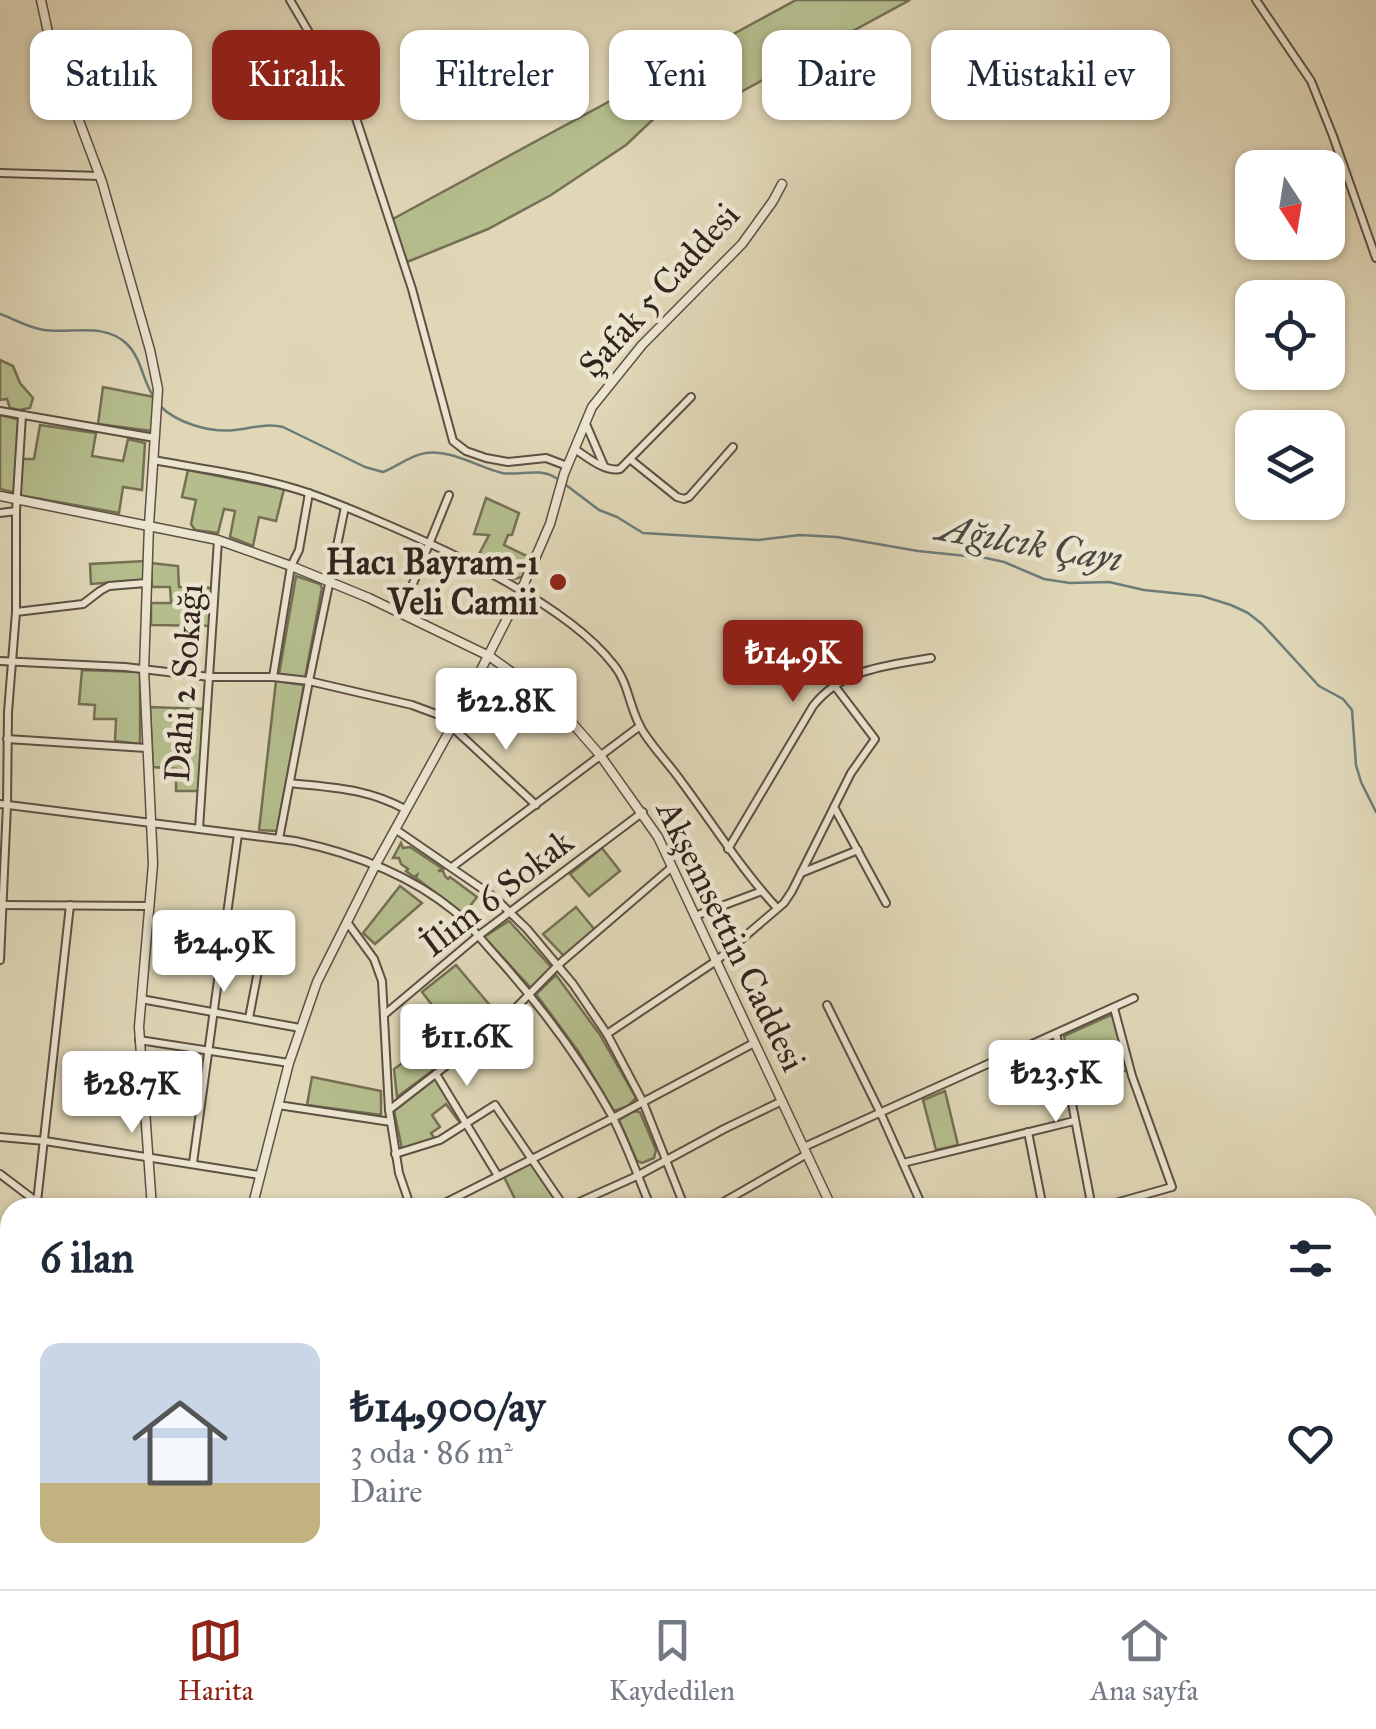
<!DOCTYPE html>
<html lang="tr">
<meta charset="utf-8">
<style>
:root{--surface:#fff;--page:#f6f6f7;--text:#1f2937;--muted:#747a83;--line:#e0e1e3;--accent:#8f2418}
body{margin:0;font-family:"IM FELL Great Primer",serif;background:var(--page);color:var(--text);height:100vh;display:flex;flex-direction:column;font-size:38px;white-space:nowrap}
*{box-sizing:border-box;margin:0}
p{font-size:32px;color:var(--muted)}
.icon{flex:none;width:55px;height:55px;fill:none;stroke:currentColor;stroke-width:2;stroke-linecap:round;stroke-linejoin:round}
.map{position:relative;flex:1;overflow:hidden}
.drawer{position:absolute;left:0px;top:1198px;width:1378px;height:392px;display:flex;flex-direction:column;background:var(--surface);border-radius:30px 30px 0 0;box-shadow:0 2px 8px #0004}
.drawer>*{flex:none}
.top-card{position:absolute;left:30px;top:30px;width:1318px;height:90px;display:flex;gap:20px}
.needle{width:65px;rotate:168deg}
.controls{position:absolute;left:1235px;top:150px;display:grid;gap:20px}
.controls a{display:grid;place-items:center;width:110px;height:110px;border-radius:20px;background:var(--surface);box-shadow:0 2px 8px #0004;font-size:50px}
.price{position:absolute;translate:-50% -85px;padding:0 22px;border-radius:10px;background:#fff;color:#222;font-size:32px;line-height:65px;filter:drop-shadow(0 2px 5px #0008)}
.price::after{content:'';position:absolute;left:50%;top:60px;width:30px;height:22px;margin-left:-15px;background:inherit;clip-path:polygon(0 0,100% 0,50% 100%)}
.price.current{background:var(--accent);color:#fff}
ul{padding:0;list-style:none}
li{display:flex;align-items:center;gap:30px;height:250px;padding:0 40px}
li span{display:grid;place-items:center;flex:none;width:280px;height:200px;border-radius:20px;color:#555}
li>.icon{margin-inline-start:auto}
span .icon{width:120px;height:120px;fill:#fffc;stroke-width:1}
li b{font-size:42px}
h2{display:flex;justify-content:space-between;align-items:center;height:120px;padding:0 40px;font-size:42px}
.chip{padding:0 35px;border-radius:20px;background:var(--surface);box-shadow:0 2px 8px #0004;font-size:35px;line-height:90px}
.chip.current{background:var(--accent);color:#fff}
.menu{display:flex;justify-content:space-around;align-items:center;height:140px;border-top:2px solid var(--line);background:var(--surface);font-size:28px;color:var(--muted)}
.menu a{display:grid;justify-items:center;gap:5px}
.menu .current{color:var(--accent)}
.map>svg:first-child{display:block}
</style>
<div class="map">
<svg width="1376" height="1589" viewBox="0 0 1376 1589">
<rect width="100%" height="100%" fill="#e0d7b7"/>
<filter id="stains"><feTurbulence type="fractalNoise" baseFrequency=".002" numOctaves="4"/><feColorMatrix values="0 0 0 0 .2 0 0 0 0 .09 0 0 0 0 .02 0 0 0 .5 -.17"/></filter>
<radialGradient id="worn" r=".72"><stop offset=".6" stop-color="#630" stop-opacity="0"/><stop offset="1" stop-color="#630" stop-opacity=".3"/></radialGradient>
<g fill="#b5bd8d" stroke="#747054" stroke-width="2.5">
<polygon points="796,0 910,0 715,106 684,90 626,145 551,195 488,229 407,262 391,220"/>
<polygon points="0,360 13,366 20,383 33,398 30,408 19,410 10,408 7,399 0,400"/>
<polygon points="103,387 154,397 152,431 98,424"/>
<polygon points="0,415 21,420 16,493 0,489"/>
<polygon points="40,425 96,433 92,456 123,461 128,439 145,443 142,490 123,487 119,513 19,495 21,459 34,459"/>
<polygon points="188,470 284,489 276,521 259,517 253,546 230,537 235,511 224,509 218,533 195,530 191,524 196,500 182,497"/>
<polygon points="486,498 519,513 512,535 508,535 504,545 531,558 522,577 514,579 477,558 489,535 474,534"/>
<polygon points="145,561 143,580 91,584 90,564"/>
<polygon points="151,563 178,566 179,587 216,588 214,626 151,625 151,603 171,603 170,587 152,587"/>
<polygon points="296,576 320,584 322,588 305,678 279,674"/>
<polygon points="82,670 140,672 140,744 115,741 116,719 94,719 95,705 79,704"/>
<polygon points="276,681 304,685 277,831 259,830"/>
<polygon points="150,707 204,709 200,791 176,791 176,769 153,767"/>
<polygon points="401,843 403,848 410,847 443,869 438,871 443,871 445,876 448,879 450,877 477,897 464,914 416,878 417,875 414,877 406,871 408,869 401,864 399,858 393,858"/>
<polygon points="602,848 620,871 589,896 570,874"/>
<polygon points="400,886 422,903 375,944 363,933"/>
<polygon points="576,907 595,930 564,956 543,934"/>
<polygon points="509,921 552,968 531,988 484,937"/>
<polygon points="456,965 499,1016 459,1051 397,1097 394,1069 443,1034 438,1025 442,1018 422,992"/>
<polygon points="556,975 600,1035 636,1098 628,1106 614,1111 578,1051 536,994"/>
<polygon points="1113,1014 1128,1070 1107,1076 1100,1052 1070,1061 1064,1036"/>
<polygon points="312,1077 381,1091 381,1115 307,1105"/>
<polygon points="436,1078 464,1121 460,1123 446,1104 432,1115 440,1127 431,1133 435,1139 402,1149 394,1111"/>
<polygon points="945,1091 958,1145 936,1150 923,1100"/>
<polygon points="634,1111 640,1112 656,1150 654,1158 642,1163 637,1161 619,1120"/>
<polygon points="532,1163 558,1205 553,1207 519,1207 504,1177"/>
<polygon points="1090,1580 1222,1580 1218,1589 1094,1589"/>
</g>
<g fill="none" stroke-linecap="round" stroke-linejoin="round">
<g stroke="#6d7c78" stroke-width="2.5">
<path d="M 0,314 C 14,319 29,328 44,330 C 71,334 104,322 127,344 C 142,359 143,383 155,399"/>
<path d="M 160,406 C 177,423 210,433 235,430 C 252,428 266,423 283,427 L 365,467 L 383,472 C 397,467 410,455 426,453 C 450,449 478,467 502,473 C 521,476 539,467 556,478"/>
<polyline points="566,485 599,510 617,517 643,533 758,540 800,535 837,537 918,551 986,558 1004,562 1044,579 1070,583 1109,582 1144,590 1202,596 1231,605 1248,613 1262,624 1319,686 1343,699 1352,710 1356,765 1361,782 1376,812"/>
<polyline points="519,1580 535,1589"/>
</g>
<polyline stroke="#95b8b5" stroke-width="12" points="0,1233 10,1237"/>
<g stroke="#5e5043" stroke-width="10">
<g id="minor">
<polyline points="290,0 352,106 412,289 453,441 466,451 486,458 508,462 546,458 567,466"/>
<polyline points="1256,0 1311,81 1333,136 1376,258"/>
<polyline points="0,173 100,176"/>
<polyline points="0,411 155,438"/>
<polyline points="586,424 604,466"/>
<path d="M 575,449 C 588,458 605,472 620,469 L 691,397"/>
<path d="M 154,460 C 201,469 250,475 296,489 C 323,497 348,508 374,519 C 445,549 566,603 613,664 C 630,684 629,711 644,733 C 655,750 669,764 681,781 C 713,824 741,869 777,908"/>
<polyline points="631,460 677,497 684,499 689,497 733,447"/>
<polyline points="0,513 16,511"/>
<polyline points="16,612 83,604 100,591 109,586 146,583"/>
<polyline points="401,613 449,495"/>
<polyline points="0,661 125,667 210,677 273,677 309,681 412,705 455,721"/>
<polyline points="273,677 291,566 299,550 309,493"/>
<polyline points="452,727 536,805"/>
<polyline points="7,739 146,748"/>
<path d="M 290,783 C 334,788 365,788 405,809"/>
<path d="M 0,804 L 295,841 C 352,853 409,874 454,911 C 470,924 482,941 496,956 C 540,1005 580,1058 612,1116 C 627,1145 638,1177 651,1208"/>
<polyline points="834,807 886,903"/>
<polyline points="199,829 218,540"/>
<polyline points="395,829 494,897 527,929 573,984 607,1034 643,1102 685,1208"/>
<polyline points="279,839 309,681 345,507"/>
<path d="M 728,849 L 813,706 C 843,668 887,666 931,658"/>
<polyline points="452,867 640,726"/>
<polyline points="801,873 858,850"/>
<polyline points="1,905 149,906"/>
<polyline points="695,916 762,891"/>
<polyline points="347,922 374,959 382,981 389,1110 399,1173 411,1208"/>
<polyline points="0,960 7,805 8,712 16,612 16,511 22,415"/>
<polyline points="141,999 300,1028"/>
<polyline points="827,1005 881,1114 923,1208"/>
<polyline points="385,1014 478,936 643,812"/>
<polyline points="249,1018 268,919"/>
<polyline points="607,1034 716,961 784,903 792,891 851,773 875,739 834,685"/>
<polyline points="1056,1034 1066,1072 1092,1208"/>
<polyline points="139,1040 289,1063"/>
<polyline points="436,1074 498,1176"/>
<polyline points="278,1105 391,1122"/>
<polyline points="389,1110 500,1024 558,965 672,867"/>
<polyline points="1028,1132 1043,1208"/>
<polyline points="0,1137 45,1141 259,1175"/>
<polyline points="804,1147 1134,998"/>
<polyline points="395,1154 440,1140 495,1105 565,1208"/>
<polyline points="193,1163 238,834"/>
<polyline points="903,1163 1074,1121"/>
<polyline points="0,1174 37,1202 48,1208"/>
<polyline points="37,1202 70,905"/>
<polyline points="435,1208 613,1118 754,1043"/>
<polyline points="566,1208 637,1176 724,1129 782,1101"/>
<polyline points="713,1208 807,1154"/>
<polyline points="1098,1208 1172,1187 1132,1076 1114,1008"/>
<polyline points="1368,1448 1376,1435"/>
<polyline points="1368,1510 1376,1508"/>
<polyline points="1368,1545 1376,1549"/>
<polyline points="0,1549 10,1528"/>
<polyline points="382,1580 384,1589"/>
<polyline points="556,1580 560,1589"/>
<polyline points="713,1580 718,1589"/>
<polyline points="1085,1580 1088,1589"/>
<polyline points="42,1589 46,1580"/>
<polyline points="244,1589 245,1580"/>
<polyline points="312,1589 313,1580"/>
<polyline points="1318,1589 1321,1580"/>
</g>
</g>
<g stroke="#5e5043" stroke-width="11">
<g id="tertiary">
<polyline points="41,0 51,46 102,182 150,350 158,389 149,525 144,670 153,864 139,1027 152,1208"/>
<polyline points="0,496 218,540 291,566 369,598 489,656 531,686 573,724 600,755 658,837 832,1208"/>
<polyline points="252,1208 289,1063 317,982 376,864 455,721 521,591 550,524 564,474 592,407 642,345 742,244 773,201 782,184"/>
<polyline points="1368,1314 1376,1313"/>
<polyline points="0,1423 10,1404"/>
<polyline points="0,1462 10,1467"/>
<polyline points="116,1580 118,1589"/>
<polyline points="627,1580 634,1589"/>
<polyline points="972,1580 975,1589"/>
</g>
</g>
<g stroke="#32231c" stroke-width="12">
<g id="secondary">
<polyline points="1368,1349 1376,1341"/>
<polyline points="1223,1589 1227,1580"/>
</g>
</g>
<use href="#minor" stroke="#ebe5d0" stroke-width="6"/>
<use href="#tertiary" stroke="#ebe5d0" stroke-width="8"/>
<use href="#secondary" stroke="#ebe5d0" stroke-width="9"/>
</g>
<circle fill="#8f2418" stroke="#ebe5d0" stroke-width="4" cx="558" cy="582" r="10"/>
<g text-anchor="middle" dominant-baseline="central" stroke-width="9" stroke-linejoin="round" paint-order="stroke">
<g font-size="35" fill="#32231c" stroke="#ebe5d0">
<text transform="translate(659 290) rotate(-48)">Şafak 5 Caddesi</text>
<text transform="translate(184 683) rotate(-86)">Dahi 2 Sokağı</text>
<text transform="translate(497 893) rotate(-38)">İlim 6 Sokak</text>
<text transform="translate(731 936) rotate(64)">Akşemsettin Caddesi</text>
</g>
<g font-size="35" font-weight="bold" fill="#32231c" stroke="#ebe5d0" text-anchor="end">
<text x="538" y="562">Hacı Bayram-ı<tspan x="538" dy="40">Veli Camii</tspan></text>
</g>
<g font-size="38" font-style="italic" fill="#4b4842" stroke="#ebe5d0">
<text transform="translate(1030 543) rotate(10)">Ağılcık Çayı</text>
</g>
</g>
<rect width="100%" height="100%" filter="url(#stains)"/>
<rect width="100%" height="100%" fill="url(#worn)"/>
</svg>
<div class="controls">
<a><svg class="needle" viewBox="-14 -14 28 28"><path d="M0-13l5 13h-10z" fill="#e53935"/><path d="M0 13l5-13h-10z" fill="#747a83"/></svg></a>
<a><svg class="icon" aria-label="locate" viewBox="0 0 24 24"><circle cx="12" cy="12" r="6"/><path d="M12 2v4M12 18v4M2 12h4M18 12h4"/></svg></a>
<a><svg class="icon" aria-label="layers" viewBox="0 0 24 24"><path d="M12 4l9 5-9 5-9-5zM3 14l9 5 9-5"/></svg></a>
</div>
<b class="price current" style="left:793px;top:705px">₺14.9K</b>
<b class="price" style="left:506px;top:753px">₺22.8K</b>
<b class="price" style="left:224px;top:995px">₺24.9K</b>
<b class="price" style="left:467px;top:1089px">₺11.6K</b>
<b class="price" style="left:1056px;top:1125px">₺23.5K</b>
<b class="price" style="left:132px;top:1136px">₺28.7K</b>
<div class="top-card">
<a class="chip">Satılık</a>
<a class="chip current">Kiralık</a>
<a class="chip">Filtreler</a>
<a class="chip">Yeni</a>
<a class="chip">Daire</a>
<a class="chip">Müstakil ev</a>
</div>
<section class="drawer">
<h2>6 ilan<svg class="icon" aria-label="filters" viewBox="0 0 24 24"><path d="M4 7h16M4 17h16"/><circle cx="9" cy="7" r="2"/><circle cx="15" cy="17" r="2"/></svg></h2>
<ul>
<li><span style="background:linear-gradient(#c9d6e8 70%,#c2b280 0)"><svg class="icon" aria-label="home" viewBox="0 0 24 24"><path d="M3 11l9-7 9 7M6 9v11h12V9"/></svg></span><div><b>₺14,900/ay</b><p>3 oda · 86 m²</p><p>Daire</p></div><svg class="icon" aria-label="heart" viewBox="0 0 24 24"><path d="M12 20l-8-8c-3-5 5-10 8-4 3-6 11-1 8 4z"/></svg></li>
</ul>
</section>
</div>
<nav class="menu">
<a class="current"><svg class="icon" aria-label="map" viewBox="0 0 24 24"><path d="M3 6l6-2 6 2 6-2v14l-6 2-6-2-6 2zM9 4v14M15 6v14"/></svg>Harita</a>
<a><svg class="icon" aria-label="saved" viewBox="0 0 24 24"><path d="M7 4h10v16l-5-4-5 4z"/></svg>Kaydedilen</a>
<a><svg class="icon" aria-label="home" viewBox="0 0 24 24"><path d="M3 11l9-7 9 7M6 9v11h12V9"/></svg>Ana sayfa</a>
</nav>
